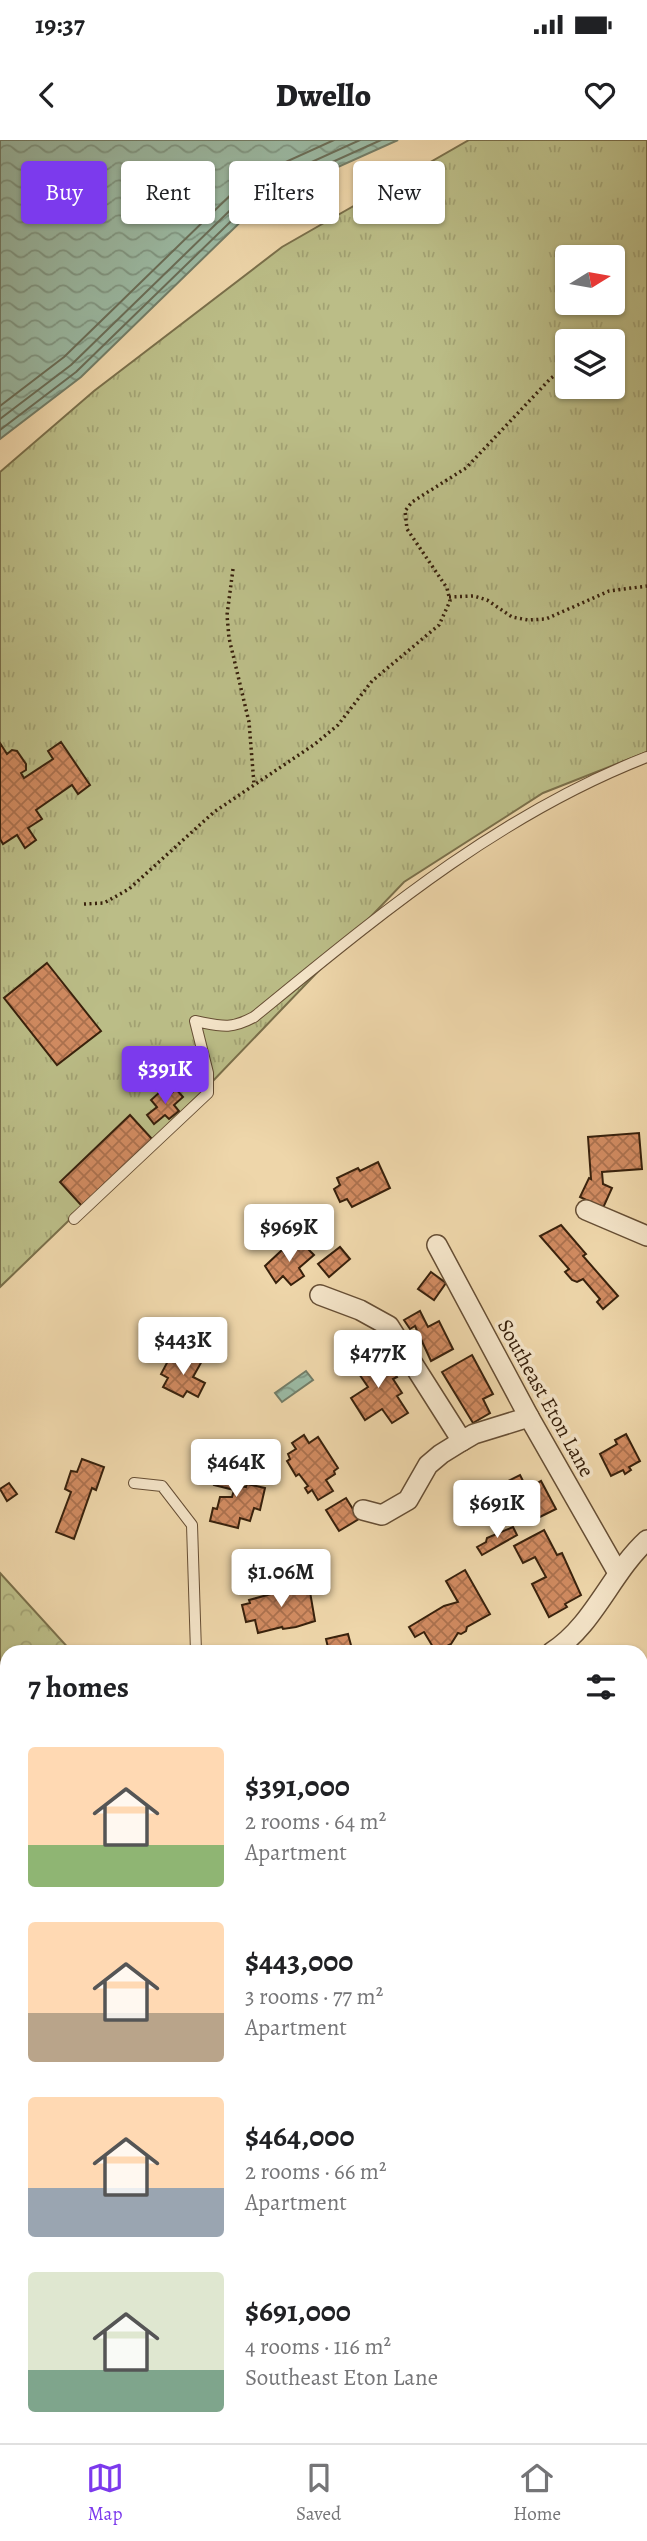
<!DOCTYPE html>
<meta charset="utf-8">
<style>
:root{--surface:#fff;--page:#f2f2f2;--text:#202124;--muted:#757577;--line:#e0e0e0;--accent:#7c3aed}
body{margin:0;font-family:Alegreya,serif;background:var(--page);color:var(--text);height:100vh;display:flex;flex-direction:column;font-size:26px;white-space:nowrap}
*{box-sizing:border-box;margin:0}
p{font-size:23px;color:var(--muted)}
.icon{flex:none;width:38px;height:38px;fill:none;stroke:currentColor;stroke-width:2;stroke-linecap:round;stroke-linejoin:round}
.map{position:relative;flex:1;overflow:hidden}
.details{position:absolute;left:0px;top:1505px;width:648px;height:798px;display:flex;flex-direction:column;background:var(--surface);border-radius:21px 21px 0 0;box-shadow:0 2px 5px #0004}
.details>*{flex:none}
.banner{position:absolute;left:21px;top:21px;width:606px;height:63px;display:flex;gap:14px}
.needle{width:46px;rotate:79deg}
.tools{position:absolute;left:555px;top:105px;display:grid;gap:14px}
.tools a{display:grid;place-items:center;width:70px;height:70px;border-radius:7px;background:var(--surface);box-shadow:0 2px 5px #0004;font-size:35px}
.price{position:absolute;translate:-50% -60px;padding:0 16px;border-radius:7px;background:#fff;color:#222;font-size:23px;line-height:46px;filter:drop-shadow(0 2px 4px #0008)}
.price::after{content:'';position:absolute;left:50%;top:42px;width:21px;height:16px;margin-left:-10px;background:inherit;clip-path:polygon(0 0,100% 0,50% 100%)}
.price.current{background:var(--accent);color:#fff}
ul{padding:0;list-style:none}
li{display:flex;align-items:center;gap:21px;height:175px;padding:0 28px}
li span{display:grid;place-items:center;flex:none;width:196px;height:140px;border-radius:7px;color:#555}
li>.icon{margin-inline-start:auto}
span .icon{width:84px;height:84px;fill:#fffc;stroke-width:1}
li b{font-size:30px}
h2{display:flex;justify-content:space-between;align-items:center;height:84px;padding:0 28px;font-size:30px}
.tag{padding:0 24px;border-radius:7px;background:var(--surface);box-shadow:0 2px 5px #0004;font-size:24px;line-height:63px}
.tag.current{background:var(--accent);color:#fff}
.status{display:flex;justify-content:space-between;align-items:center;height:49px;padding:0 35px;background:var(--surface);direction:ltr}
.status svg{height:19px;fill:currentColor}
header{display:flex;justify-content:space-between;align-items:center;height:91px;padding:0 28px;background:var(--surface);font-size:32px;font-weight:800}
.tabs{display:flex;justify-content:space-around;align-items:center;height:98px;border-top:2px solid var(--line);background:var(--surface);font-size:19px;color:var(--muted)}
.tabs a{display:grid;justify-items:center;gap:4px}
.tabs .current{color:var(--accent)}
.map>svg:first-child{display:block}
</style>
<div class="status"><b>19:37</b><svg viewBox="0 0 49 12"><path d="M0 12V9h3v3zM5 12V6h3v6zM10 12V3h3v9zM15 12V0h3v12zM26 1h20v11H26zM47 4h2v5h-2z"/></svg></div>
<header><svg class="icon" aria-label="back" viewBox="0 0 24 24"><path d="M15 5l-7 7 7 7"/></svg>Dwello<svg class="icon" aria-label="heart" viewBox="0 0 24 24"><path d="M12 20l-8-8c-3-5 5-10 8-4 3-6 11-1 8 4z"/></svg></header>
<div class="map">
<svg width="647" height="2303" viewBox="0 0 647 2303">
<defs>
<pattern id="grass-tufts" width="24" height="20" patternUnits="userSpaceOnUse" patternTransform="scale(1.75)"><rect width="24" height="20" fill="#bbbd87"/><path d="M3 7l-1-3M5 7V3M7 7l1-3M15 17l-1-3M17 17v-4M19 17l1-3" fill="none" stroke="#a2a273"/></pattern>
<pattern id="forest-crowns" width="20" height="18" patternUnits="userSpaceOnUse" patternTransform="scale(1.75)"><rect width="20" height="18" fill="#bbbd87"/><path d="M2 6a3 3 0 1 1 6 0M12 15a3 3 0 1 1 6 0" fill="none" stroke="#a2a273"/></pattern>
<pattern id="water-waves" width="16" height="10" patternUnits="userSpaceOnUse" patternTransform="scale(1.75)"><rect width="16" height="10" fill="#9bbaa4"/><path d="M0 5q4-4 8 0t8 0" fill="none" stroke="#7f9784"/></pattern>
<pattern id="building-cross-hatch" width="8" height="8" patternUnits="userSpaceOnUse" patternTransform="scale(1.75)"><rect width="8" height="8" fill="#d18b61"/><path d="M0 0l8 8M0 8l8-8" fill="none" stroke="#ab714e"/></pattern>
</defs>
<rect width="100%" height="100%" fill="#eed6aa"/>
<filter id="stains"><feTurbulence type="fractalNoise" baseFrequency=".00286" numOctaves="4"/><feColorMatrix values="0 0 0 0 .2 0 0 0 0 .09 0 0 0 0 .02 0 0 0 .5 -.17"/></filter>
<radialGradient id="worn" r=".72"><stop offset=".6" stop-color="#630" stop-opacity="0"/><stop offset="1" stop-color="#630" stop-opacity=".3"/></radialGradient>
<path fill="url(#grass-tufts)" stroke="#7a6f4a" stroke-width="2" fill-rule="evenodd" d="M 469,0 L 647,0 L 647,612 L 543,653 L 404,742 L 210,944 L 0,1147 L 0,332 L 94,251 L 282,107 ZM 567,117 L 612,117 L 612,163 L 567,163 ZM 567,201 L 612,201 L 612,247 L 567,247 Z"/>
<g fill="url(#forest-crowns)" stroke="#7a6f4a" stroke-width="2">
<polygon points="0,1433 72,1512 7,1512 7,1889 0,1880"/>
<polygon points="641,2175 644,2178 647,2175 647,2282 641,2286"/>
<polygon points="0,2208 7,2209 7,2296 623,2296 610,2303 0,2303"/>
</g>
<g fill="url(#water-waves)" stroke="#737d67" stroke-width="2">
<polygon points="0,0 398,0 262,61 81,237 0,299"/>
<polygon points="306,1231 313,1240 282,1262 275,1253"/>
</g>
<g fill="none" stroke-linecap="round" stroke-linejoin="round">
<g stroke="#6a6e58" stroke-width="2">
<polyline points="0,266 64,217 246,40 334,0"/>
<polyline points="0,279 71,225 252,49 360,0"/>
<polyline points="0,290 76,232 257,56 381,0"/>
</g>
</g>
<g fill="url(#building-cross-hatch)" stroke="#38210c" stroke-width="2">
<polygon points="61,602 90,645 78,654 72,645 36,670 42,679 28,688 36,700 25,708 17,695 3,704 0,699 0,603 7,614 12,610 17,611 26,624 26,630 21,633 24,638 53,619 48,611"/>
<polygon points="47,823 101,891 57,925 4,858"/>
<polygon points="176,949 183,957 174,965 179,971 169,979 165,975 154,984 147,975 157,967 151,960 161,951 166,958"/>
<polygon points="130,975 152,999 82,1066 60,1042"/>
<polygon points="639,993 642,1029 602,1032 603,1044 612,1048 603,1068 580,1057 589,1038 591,1039 588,997"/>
<polygon points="378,1022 390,1048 352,1067 347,1059 340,1062 334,1049 340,1045 337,1038 358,1028 360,1031"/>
<polygon points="561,1085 586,1114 583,1116 618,1156 603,1169 597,1162 600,1159 583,1139 577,1142 572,1140 565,1132 569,1129 540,1096"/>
<polygon points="301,1102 314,1115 299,1128 304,1136 291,1145 283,1136 276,1143 265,1126 282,1110 286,1115"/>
<polygon points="340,1107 350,1119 329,1137 318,1124"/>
<polygon points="431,1132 446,1143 434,1160 418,1149"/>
<polygon points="420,1171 428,1187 439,1181 453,1209 431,1221 415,1186 410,1189 404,1180"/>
<polygon points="374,1211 385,1227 389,1225 397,1237 393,1239 402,1253 397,1256 408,1273 392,1283 382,1269 365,1280 351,1258 368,1247 353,1225"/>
<polygon points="190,1215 202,1221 193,1237 205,1243 198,1257 187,1251 183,1257 163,1247 168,1238 161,1234 169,1219 177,1223 178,1220 186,1224"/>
<polygon points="472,1215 493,1254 483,1259 490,1273 473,1283 442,1232"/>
<polygon points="626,1294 640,1321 629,1327 631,1330 625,1334 623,1330 611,1336 600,1314 617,1304 615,1300"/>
<polygon points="304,1295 309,1303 318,1297 338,1328 334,1331 335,1334 326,1340 333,1351 318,1360 312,1350 308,1353 305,1348 308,1346 299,1334 296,1336 287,1321 290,1319 288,1314 296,1309 292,1303"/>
<polygon points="82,1319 104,1327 96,1350 92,1348 74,1399 56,1392 71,1352 65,1349 71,1331 77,1332"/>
<polygon points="218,1326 243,1332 240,1346 246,1347 247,1344 265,1348 260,1370 254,1368 250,1381 240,1378 238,1388 210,1381 213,1368 217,1369 220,1357 232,1357 234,1350 214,1345"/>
<polygon points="520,1335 527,1349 541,1341 556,1369 534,1380 531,1374 509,1385 490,1350"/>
<polygon points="9,1343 17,1354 7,1361 0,1349"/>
<polygon points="346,1358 359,1379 339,1391 326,1370"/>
<polygon points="513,1387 517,1395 482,1415 477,1407 486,1402 487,1398"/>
<polygon points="544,1390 557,1415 562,1413 581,1455 565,1464 567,1467 549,1477 532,1444 546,1437 535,1417 523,1423 514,1406"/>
<polygon points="465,1430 490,1474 467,1487 466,1491 461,1494 458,1493 451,1504 436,1512 424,1492 415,1497 409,1487 444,1466 458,1462 446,1441"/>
<polygon points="281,1443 283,1451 309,1446 315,1481 296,1487 283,1489 282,1487 258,1493 255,1480 246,1482 242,1465 250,1463 249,1460 271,1454 269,1446"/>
<polygon points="348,1494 352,1509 329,1512 326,1499"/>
<polygon points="642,1824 647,1828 647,1869 640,1865"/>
<polygon points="642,1921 647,1926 647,1937 640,1943"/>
<polygon points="0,2003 7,2006 7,2021 0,2018"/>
<polygon points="0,2088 7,2089 7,2106 0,2106"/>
<rect x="0" y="2131" width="7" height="18"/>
<polygon points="647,2146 647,2172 644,2175 640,2171 640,2152"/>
<rect x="0" y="2149" width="7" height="55"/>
</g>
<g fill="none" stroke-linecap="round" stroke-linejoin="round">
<g stroke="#664e34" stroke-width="12">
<g id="lane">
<path d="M 74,1079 L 208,953 L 208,933 L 195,881 C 221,886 230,890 254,877 C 378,776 496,676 647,617"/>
<polyline points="134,1343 162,1346 192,1385 196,1512"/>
<polyline points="640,1964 647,1975"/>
<polyline points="0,2116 7,2117"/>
<polyline points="640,2135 647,2131"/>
</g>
</g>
<g stroke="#664e34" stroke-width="22">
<g id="street">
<polyline points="586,1070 647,1096"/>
<polyline points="437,1105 529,1277 618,1433"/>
<polyline points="320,1155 360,1170 389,1186 462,1301 474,1294 529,1277"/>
<polyline points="363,1370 382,1375 408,1360 428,1325 441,1314 462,1301"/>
<path d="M 552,1512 C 594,1485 611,1433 647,1400"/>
<polyline points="0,1909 7,1917"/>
</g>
</g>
<g stroke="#38210c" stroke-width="3.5" stroke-dasharray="2 3.5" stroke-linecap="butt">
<polyline points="233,429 227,475 229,498 249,582 254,644"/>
<polyline points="449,457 474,456 487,460 512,477 528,480 546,479 609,451 647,446"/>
<polyline points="84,764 104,763 129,749 214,672 315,604 338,585 372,541 439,485 450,461 447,448 407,389 405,371 412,362 466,328 551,238 567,227"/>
<polyline points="630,2303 647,2294"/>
</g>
<use href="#lane" stroke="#f4e4c8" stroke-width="10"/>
<use href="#street" stroke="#f4e4c8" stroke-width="19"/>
</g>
<g text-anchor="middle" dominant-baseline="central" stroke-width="7" stroke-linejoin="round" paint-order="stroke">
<g font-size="21" fill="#38210c" stroke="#f4e4c8">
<text transform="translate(546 1258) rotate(61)">Southeast Eton Lane</text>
</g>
</g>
<rect width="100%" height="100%" filter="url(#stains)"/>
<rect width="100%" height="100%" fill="url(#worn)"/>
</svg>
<div class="tools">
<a><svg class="needle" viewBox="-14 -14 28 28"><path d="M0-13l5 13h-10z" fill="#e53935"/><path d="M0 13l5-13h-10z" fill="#757577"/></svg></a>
<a><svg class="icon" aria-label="layers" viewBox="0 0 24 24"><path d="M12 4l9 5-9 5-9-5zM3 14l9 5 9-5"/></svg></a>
</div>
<b class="price current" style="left:165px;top:966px">$391K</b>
<b class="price" style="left:289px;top:1124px">$969K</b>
<b class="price" style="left:183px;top:1237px">$443K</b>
<b class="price" style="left:378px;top:1250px">$477K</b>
<b class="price" style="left:236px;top:1359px">$464K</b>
<b class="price" style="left:497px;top:1400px">$691K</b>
<b class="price" style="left:281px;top:1469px">$1.06M</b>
<div class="banner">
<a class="tag current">Buy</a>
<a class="tag">Rent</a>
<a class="tag">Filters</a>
<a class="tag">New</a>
</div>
<section class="details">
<h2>7 homes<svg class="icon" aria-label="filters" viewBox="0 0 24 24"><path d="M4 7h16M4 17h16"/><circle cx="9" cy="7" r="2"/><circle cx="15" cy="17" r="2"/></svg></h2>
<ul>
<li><span style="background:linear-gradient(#ffd9b3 70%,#8fb573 0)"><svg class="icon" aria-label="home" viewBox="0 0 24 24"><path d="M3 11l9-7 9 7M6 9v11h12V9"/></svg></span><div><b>$391,000</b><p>2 rooms · 64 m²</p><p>Apartment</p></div></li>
<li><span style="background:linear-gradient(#ffd9b3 65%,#b9a48a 0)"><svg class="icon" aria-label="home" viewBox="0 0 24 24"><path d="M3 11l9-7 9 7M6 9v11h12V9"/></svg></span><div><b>$443,000</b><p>3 rooms · 77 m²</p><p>Apartment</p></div></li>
<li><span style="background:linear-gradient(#ffd9b3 65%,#9aa5b1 0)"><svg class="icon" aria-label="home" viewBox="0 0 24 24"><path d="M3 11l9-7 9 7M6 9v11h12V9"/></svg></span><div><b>$464,000</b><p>2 rooms · 66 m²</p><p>Apartment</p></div></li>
<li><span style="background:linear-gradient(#dfe7d0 70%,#7fa58c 0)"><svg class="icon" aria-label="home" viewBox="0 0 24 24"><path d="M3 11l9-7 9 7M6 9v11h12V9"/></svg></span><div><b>$691,000</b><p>4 rooms · 116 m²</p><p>Southeast Eton Lane</p></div></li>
</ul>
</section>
</div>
<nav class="tabs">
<a class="current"><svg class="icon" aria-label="map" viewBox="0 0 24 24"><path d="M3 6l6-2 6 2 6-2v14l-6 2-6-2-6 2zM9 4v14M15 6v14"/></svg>Map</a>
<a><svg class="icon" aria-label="saved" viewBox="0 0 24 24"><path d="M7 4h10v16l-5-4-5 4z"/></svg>Saved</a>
<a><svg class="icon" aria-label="home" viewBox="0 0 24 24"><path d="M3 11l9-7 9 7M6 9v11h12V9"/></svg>Home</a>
</nav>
